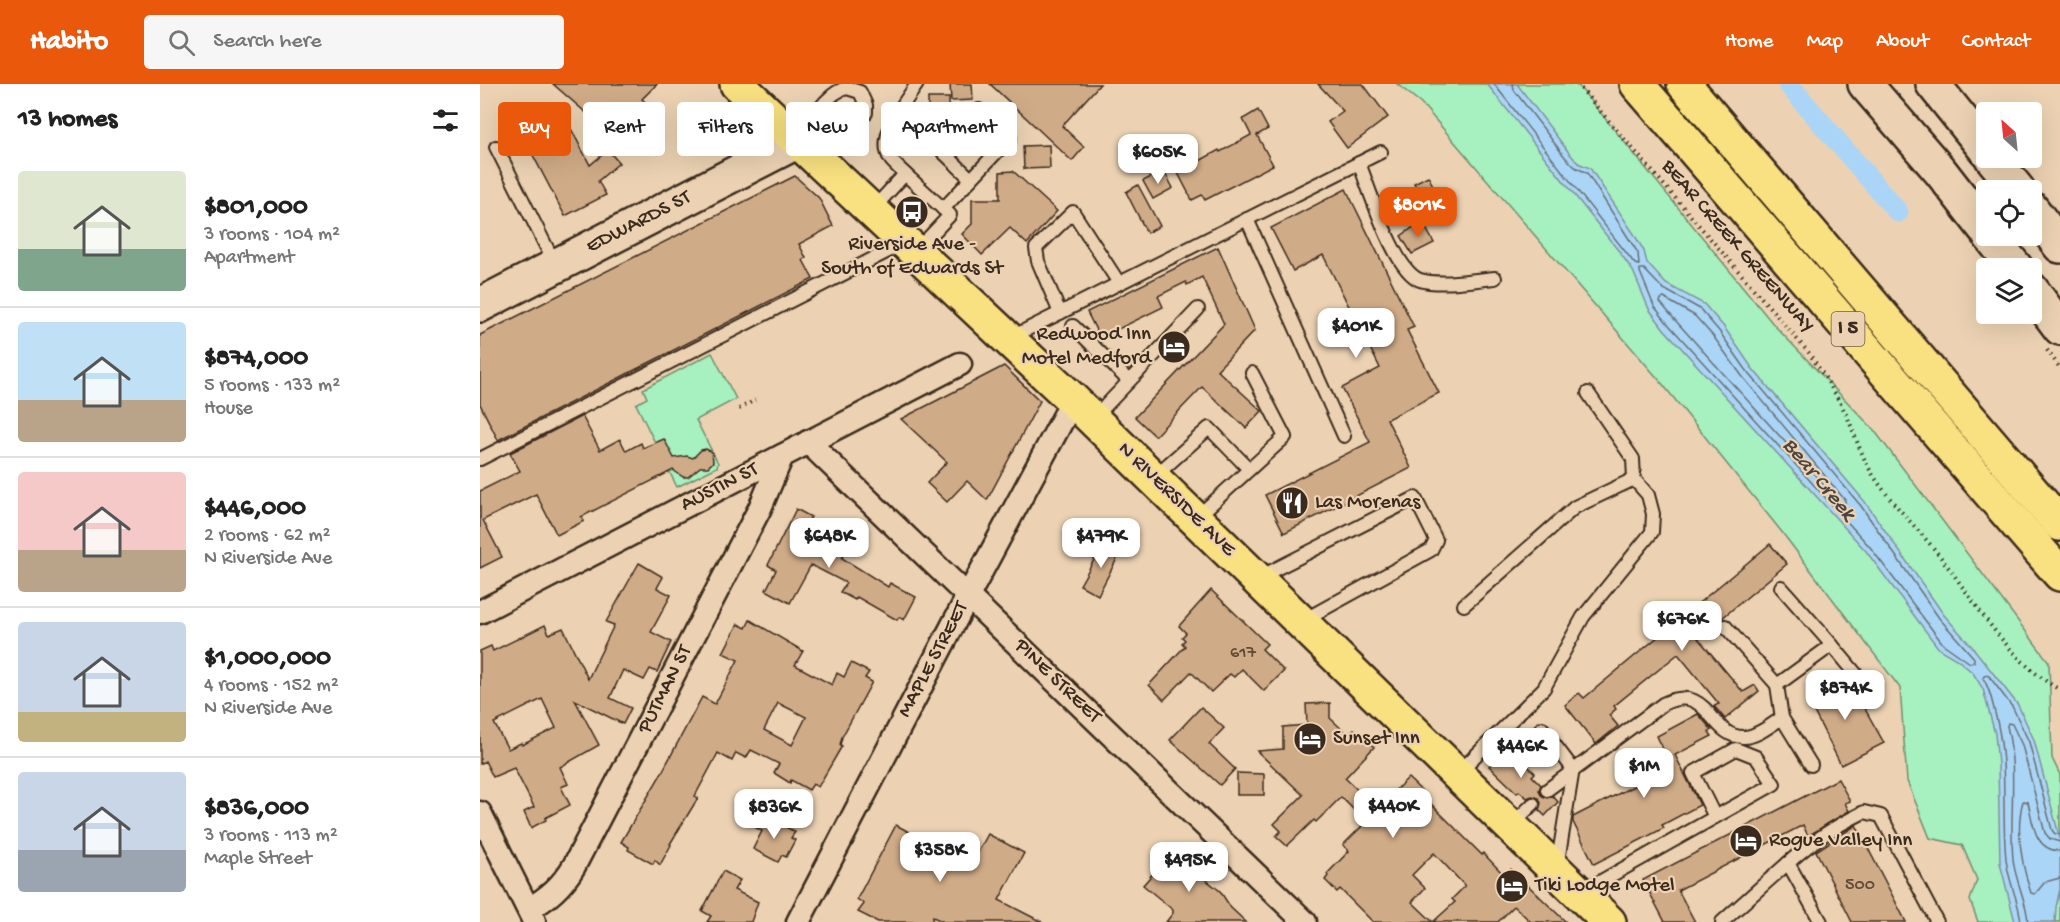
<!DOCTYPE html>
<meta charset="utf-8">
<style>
:root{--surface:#fff;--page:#f6f6f6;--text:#222;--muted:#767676;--line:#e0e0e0;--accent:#ea580c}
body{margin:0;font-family:"Gochi Hand",sans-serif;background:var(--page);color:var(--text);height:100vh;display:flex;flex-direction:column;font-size:22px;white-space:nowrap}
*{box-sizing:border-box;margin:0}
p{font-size:20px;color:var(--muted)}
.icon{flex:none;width:33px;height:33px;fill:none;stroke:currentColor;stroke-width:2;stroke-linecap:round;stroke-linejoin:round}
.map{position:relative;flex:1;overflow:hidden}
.drawer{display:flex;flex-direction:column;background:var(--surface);width:480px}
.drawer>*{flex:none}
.banner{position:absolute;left:18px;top:18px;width:570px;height:54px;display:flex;gap:12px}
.needle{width:39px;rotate:333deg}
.tools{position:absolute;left:1496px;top:18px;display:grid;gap:12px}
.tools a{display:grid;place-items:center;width:66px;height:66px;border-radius:6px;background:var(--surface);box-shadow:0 6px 24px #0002;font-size:30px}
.price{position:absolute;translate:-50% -51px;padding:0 14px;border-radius:12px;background:#fff;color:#222;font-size:20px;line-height:39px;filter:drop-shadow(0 2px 3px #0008)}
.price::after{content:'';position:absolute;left:50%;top:36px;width:18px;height:14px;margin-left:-9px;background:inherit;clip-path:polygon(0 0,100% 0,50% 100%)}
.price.current{background:var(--accent);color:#fff}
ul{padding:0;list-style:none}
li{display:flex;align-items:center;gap:18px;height:150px;padding:0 18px}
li+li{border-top:2px solid var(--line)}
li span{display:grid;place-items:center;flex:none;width:168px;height:120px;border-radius:6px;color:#555}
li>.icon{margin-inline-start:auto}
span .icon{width:72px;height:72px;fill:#fffc;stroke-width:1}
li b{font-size:26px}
h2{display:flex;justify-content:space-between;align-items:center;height:72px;padding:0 18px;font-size:26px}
.chip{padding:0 21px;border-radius:6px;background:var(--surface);box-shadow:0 6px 24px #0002;font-size:21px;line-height:54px}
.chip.current{background:var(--accent);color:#fff}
header{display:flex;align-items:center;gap:36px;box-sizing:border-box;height:84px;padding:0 30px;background:var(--accent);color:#fff}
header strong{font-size:28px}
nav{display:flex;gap:33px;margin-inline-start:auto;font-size:21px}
.search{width:420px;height:54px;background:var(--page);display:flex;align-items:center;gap:15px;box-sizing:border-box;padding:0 21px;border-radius:6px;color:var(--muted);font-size:22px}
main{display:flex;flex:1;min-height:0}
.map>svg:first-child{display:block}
</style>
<header>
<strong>Habito</strong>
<div class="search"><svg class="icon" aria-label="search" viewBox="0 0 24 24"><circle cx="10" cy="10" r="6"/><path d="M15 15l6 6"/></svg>Search here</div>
<nav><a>Home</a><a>Map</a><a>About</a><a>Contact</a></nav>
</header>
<main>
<section class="drawer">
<h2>13 homes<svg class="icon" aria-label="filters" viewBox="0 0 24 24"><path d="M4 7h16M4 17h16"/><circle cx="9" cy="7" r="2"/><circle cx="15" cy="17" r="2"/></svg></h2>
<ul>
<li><span style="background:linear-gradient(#dfe7d0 65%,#7fa58c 0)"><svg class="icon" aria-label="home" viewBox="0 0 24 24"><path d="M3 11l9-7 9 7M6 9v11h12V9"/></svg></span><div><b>$801,000</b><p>3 rooms · 104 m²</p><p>Apartment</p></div></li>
<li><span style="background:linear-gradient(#bfe0f5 65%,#b9a48a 0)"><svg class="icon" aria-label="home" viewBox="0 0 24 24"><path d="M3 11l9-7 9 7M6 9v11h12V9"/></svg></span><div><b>$874,000</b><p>5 rooms · 133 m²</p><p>House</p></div></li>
<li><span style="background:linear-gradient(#f6c9c9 65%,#b9a48a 0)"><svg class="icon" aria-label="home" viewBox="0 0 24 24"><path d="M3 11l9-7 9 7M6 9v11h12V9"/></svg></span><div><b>$446,000</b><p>2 rooms · 62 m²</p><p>N Riverside Ave</p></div></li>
<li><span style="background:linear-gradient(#c9d6e8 75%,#c2b280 0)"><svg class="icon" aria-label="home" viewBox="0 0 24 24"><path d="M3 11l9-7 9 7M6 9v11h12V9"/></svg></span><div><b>$1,000,000</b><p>4 rooms · 152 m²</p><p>N Riverside Ave</p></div></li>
<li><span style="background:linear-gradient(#c9d6e8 65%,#9aa5b1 0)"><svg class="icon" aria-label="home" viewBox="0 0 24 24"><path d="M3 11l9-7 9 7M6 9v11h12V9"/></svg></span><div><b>$836,000</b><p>3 rooms · 113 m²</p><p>Maple Street</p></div></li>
</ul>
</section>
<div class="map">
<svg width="1580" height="838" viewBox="0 0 1580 838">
<rect width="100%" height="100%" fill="#ecd2b3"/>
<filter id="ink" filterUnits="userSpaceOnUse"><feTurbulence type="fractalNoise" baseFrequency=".0167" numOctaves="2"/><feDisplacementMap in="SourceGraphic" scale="12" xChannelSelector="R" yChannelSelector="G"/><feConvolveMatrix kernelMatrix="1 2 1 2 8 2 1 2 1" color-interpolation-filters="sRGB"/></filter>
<g filter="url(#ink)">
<g fill="#a7f0bf" stroke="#718d6e" stroke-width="1.5">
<polygon points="917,0 1097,0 1294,241 1394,346 1569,578 1572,674 1580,691 1580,838 1498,838 1490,816 1497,796 1482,761 1450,754 1427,697 1420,604 1301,447 1180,297 941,19"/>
<polygon points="232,269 256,315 216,336 238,379 237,383 197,403 156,320 167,314 163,305"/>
</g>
<g fill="#abd5f6" stroke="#7e91a0" stroke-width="1.5">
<polygon points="1007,0 1037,0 1090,70 1098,79 1110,84 1154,150 1164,167 1167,179 1186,200 1224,220 1244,243 1272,284 1385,418 1464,531 1494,565 1538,621 1554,656 1580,755 1580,805 1576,823 1575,838 1535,838 1520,779 1518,680 1515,650 1503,605 1493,589 1478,576 1459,565 1386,467 1184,245 1169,225 1153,187 1141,170"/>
<polygon points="1155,668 1170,672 1172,677 1168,684 1154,686 1139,681 1137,676 1140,671"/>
</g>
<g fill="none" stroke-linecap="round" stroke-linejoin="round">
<g stroke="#686e74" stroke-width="1.5">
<polyline points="1014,0 1155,180 1159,181 1158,169 1107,89 1095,83 1085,73 1034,6 1033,0"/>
<polygon points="1160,185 1164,185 1182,204 1220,225 1239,247 1267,287 1381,422 1459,534 1494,574 1494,578 1490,579 1463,560 1390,463 1189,241 1174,222 1160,188"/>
<polygon points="1184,214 1215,232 1233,252 1262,292 1365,416 1365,420 1361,420 1195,236 1180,218 1181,215"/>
<path d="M 1580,767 C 1554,766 1553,739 1548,718 L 1543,717 C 1535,745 1542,782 1551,809 L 1555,810 L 1565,798 L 1580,794"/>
<path d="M 1541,838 C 1539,817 1528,797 1526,775 C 1521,724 1529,680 1515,629 C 1512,617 1510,605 1503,594 L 1505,591 L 1509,592 L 1533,624 L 1549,658 L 1572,746 L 1575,750 L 1580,750"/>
<path d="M 1548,838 C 1547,817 1535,797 1533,775 C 1529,731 1538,686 1527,642 L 1528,639 L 1532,640 L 1542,661 L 1565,749 L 1570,755 L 1580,758"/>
</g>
<polyline stroke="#abd5f6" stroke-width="21" points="1308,0 1418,128"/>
</g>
<g fill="#d0ab87" stroke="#3b2a1e" stroke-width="1.5" fill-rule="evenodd">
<polygon points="73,0 177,0 162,15 180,32 161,53 141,33 128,48"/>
<polygon points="470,0 492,0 493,16 471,17"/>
<polygon points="510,0 620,0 582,42 604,63 592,77"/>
<polygon points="838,0 883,0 908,33 867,64 848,38 863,27"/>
<rect x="448" y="14" width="21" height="28"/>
<polygon points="358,17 371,29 355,46 342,35"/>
<polygon points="778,26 788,45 777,51 793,81 725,116 722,111 712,116 698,89 739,66 740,68 771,51 763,35"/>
<polygon points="86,35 110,81 128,66 139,79 118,97 126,111 85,132 45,56"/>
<polygon points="445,39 446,65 424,66 423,40"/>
<polygon points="569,61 570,84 544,85 543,62"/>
<polygon points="533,87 577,127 547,160 530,144 502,171 482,150 492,140 492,115 520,115 520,88"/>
<polygon points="684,87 693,104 673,115 663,97"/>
<polygon points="315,92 339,114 353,142 319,160 326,174 323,176 333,195 18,356 0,320 0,251"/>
<polygon points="948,92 966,126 953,133 934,99"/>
<polygon points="658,101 680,142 667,149 646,108"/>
<polygon points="866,105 934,243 927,246 959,309 907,335 931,384 804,449 785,411 890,358 862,304 900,284 843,171 813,187 791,144"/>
<polygon points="942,137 954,159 932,170 921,152"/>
<polygon points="738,163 775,246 737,286 782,327 766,344 722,303 675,352 655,333 744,240 722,193 707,201 706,198 678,212 683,223 620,254 607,228"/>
<polygon points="524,282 560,317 507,416 487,397 467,418 447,399 467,378 421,335"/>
<polygon points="102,332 120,366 140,355 146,367 161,359 163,364 184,355 194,374 207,372 213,374 221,366 226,365 232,368 233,378 228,383 220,383 208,393 203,393 193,386 101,433 104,437 77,451 56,410 3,436 22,473 0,484 0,407 40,387 30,369"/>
<polygon points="316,425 331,433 327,439 361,456 359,460 367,464 362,474 408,503 410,499 436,513 424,536 419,533 417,536 377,513 375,516 360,508 366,499 331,481 310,519 286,506 296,486 288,481"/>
<polygon points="624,458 641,467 618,511 600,501"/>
<polygon points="1290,460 1307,480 1218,554 1263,608 1275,601 1279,607 1245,635 1234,622 1239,620 1198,570 1134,622 1136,625 1129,631 1138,642 1116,660 1085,621 1099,609 1104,614"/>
<path d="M 159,479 L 183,493 L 177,504 L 191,511 L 171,548 L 191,558 L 177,588 L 170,585 L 164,596 L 143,586 L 130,614 L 151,624 L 143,640 L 95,616 L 119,661 L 80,683 L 88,700 L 81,703 L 90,721 L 65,734 L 66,736 L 51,744 L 44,728 L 54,723 L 34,684 L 13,693 L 5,677 L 0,680 L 0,567 L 11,562 L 13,567 L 65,541 L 69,550 L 83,544 L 108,595 L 134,541 L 126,538 ZM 62,615 L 76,644 L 42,661 L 41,659 L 28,665 L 14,639 Z"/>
<polygon points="731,506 787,560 782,565 804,587 784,607 762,585 754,593 750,590 731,608 711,588 684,616 669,601 705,562 702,559 705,556 702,553 706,549 699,542"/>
<path d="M 270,536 L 323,567 L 315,581 L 352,601 L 357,589 L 364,593 L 371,579 L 389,588 L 385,594 L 392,598 L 362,653 L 360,661 L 362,662 L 338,703 L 333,700 L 329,706 L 311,696 L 310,699 L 294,689 L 299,680 L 271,666 L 266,674 L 256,669 L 252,677 L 238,669 L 215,712 L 218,714 L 190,760 L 191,761 L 180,781 L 175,776 L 173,780 L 148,766 L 149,763 L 141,758 L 180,692 L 222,613 L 235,620 L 258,576 L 243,569 L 258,540 L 266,544 ZM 298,619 L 326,633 L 312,661 L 284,646 Z"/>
<polygon points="1367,593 1404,659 1361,681 1327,614"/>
<path d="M 850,619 L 850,634 L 868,651 L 874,645 L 894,663 L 865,694 L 897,724 L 928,694 L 948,713 L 946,715 L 1002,771 L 1003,769 L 1025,792 L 1031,785 L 1086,838 L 1051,838 L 1034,822 L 1018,838 L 893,838 L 860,805 L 857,808 L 845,796 L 848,792 L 847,790 L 869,767 L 863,761 L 883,741 L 885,737 L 861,713 L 836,738 L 834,736 L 807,762 L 796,752 L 801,747 L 794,740 L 823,711 L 777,667 L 803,665 L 803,643 L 827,641 L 826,620 ZM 954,769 L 985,802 L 972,815 L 975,818 L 953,838 L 932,818 L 945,804 L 932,791 Z"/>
<polygon points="721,623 744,644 729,660 755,685 740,701 690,656"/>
<polygon points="1218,630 1232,646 1229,648 1232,652 1195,671 1220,721 1182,741 1184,744 1114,780 1093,738 1093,733 1183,687 1175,671 1184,667 1177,652"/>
<polygon points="1028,663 1055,689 1052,692 1061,701 1059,706 1061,711 1067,714 1073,712 1078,718 1065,732 1059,726 1061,719 1059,714 1052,712 1047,714 1039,707 1037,709 1009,682"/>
<polygon points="757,689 784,690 784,711 757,711"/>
<polygon points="1358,695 1370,717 1365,719 1369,727 1328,752 1323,741 1198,806 1215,838 1185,838 1163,796"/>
<polygon points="290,734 315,748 311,754 315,756 306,773 302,771 298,778 273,765 282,747 276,744"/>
<polygon points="416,741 491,781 508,750 544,769 519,816 562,838 464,838 453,833 451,838 398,838 378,828 384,820 377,815"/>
<polygon points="1376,741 1426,838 1372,838 1336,767"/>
<polygon points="696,763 714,779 710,783 740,807 751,824 766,838 686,838 693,829 693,826 663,801"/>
<polygon points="243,787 260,796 254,806 278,818 271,838 227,838 231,832 222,827"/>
</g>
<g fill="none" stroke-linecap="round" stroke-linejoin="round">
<g stroke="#3b2a1e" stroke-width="16">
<g id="lane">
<path d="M 319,56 C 328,40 348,7 367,4 L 380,8 L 386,21 L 386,29 L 341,77"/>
<polyline points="16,63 75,180"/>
<path d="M 879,79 C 890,106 914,187 940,196 C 960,202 994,196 1015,194"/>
<path d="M 425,90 C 420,85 415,81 411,76 C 395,53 425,19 437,0"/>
<polyline points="463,125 530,54 499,26 462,67 491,95"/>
<polyline points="392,126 425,90 470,131 437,166"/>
<polyline points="767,135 864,352"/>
<polyline points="580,229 558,177 556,164 593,128 639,199"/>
<polyline points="593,242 649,297"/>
<polyline points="530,254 901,68"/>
<polyline points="1108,309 1153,375 1154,395"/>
<polyline points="614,334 718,225"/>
<polyline points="0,375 424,159"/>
<polyline points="675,392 729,344 769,385"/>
<polyline points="716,434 805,353 772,289"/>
<polyline points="778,494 935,414 956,456 951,466 822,537"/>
<polyline points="1301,503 1352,561"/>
<polyline points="1245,542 1297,601"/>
<polyline points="1302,634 1297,601 1352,561 1386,602"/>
<polyline points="1062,644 1093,685 1077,783"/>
<polyline points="978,689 1064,604 1103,533 1172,448 1173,430 1168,411 1154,395 1095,423 984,521"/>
<path d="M 1067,706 L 1183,620 C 1230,597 1229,654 1264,653 C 1277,653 1292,640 1302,634 L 1331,681"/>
<polyline points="1030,742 1053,720"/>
<path d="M 1308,779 C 1334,756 1352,744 1384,728 L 1401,732 L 1457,838"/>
<polyline points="1100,809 1294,700 1276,673 1256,665 1213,689 1235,733"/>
<polyline points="1242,838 1308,779 1341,838"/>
</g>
</g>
<g stroke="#3b2a1e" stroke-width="27">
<g id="street">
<polyline points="328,358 825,838"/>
<polyline points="0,528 480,280"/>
<polyline points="0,729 54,837"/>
<path d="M 49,825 C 68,814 82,802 94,782 L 280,424 L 302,372"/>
<polyline points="318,838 488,512 593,316"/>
</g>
</g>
<g stroke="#3b2a1e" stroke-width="38">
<g id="secondary">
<polyline points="1385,0 1461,88 1506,146"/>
<polyline points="1453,0 1506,66"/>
<polyline points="1512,74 1538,106"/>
<polyline points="1551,124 1580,162"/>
<polyline points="1510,152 1536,184"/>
<polyline points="1551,205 1580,244"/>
<polyline points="0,221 318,57"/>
</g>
</g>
<g stroke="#3b2a1e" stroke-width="38">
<polyline id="primary" points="257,0 593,316 1129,838"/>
</g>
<g stroke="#3b2a1e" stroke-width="38">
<g id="highway">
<polyline points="1157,0 1580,490"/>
<polyline points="1204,0 1580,440"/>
</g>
</g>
<g stroke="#3b2a1e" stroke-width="4" stroke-dasharray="1.5 4.5" stroke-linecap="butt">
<path d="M 1097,0 L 1329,269 C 1343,290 1356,310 1367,332 C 1376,353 1382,375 1395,394 C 1414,423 1441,447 1462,475 C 1498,522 1528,576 1580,606"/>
<polyline points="1567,266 1580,284"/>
<polyline points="259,325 275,316"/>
</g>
<use href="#lane" stroke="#ecd2b3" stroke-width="12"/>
<use href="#street" stroke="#ecd2b3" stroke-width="22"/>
<use href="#secondary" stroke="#ecd2b3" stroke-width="33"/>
<use href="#primary" stroke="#f9e181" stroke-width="33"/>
<use href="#highway" stroke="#f9e181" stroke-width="33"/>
</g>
</g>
<defs>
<g id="bus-disc" transform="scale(1.725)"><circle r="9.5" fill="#3b2a1e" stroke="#ecd2b3"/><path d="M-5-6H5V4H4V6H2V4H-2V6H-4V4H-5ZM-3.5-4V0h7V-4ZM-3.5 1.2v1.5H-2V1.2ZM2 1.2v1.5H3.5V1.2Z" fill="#fff"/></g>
<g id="hotel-disc" transform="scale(1.725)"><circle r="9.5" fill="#3b2a1e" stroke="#ecd2b3"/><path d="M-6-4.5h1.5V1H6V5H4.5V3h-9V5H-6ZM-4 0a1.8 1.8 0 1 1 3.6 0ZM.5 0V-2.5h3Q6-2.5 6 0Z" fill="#fff"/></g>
<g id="restaurant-disc" transform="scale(1.725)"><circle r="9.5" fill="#3b2a1e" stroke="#ecd2b3"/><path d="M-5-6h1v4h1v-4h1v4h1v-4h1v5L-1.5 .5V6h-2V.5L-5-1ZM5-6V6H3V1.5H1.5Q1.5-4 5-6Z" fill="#fff"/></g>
</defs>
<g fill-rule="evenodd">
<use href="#bus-disc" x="432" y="128"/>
<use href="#hotel-disc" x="694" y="263"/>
<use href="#restaurant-disc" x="812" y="419"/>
<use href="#hotel-disc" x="830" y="655"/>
<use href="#hotel-disc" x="1266" y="757"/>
<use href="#hotel-disc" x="1032" y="802"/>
</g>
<g text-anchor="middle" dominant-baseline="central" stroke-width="4.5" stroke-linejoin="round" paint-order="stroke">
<g font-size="18" fill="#604a38">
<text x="763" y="569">617</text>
<text x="1380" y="801">500</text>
</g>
<rect fill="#ecd2b3" stroke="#705c4b" stroke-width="1.5" x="1351.5" y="228" width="33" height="34" rx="4.5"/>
<g font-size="20" font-weight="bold" fill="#3b2a1e">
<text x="1368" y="245">I 5</text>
</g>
<g font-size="21" fill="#3b2a1e" stroke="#ecd2b3">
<text transform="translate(159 139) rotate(-27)">EDWARDS ST</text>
<text transform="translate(1257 163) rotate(49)">BEAR CREEK GREENWAY</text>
<text transform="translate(240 404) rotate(-27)">AUSTIN ST</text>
<text transform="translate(696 416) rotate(44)">N RIVERSIDE AVE</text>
<text transform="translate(454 576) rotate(-62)">MAPLE STREET</text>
<text transform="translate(577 598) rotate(44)">PINE STREET</text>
<text transform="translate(186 606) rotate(-63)">PUTMAN ST</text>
</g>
<g font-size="21" fill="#3b2a1e" stroke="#ecd2b3" text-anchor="start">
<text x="432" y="161" text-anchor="middle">Riverside Ave -<tspan x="432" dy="24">South of Edwards St</tspan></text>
<text x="671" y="251" text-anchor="end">Redwood Inn<tspan x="671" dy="24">Motel Medford</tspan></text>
<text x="835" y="419">Las Morenas</text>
<text x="853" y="655">Sunset Inn</text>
<text x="1289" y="757">Rogue Valley Inn</text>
<text x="1055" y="802">Tiki Lodge Motel</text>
</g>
<g font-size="22" font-style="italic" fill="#4c443e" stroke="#ecd2b3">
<text transform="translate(1338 396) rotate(50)">Bear Creek</text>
</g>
</g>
</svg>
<div class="tools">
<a><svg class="needle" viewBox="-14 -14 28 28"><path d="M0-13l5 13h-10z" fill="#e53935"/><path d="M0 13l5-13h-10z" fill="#767676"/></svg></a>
<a><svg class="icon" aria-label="locate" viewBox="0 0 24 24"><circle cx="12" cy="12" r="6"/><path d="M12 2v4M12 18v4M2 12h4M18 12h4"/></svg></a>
<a><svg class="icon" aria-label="layers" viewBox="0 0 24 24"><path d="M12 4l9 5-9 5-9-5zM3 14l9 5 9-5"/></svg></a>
</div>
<b class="price" style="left:678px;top:101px">$605K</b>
<b class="price current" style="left:938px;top:154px">$801K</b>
<b class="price" style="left:876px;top:275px">$401K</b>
<b class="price" style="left:349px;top:485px">$648K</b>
<b class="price" style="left:621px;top:485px">$479K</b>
<b class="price" style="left:1202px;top:568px">$676K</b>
<b class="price" style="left:1365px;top:637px">$874K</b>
<b class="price" style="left:1041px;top:695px">$446K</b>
<b class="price" style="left:1164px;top:715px">$1M</b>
<b class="price" style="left:913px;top:755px">$440K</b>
<b class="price" style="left:294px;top:756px">$836K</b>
<b class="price" style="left:460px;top:799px">$358K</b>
<b class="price" style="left:709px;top:809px">$495K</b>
<div class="banner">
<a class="chip current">Buy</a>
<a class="chip">Rent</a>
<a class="chip">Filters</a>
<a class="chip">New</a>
<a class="chip">Apartment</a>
</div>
</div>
</main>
